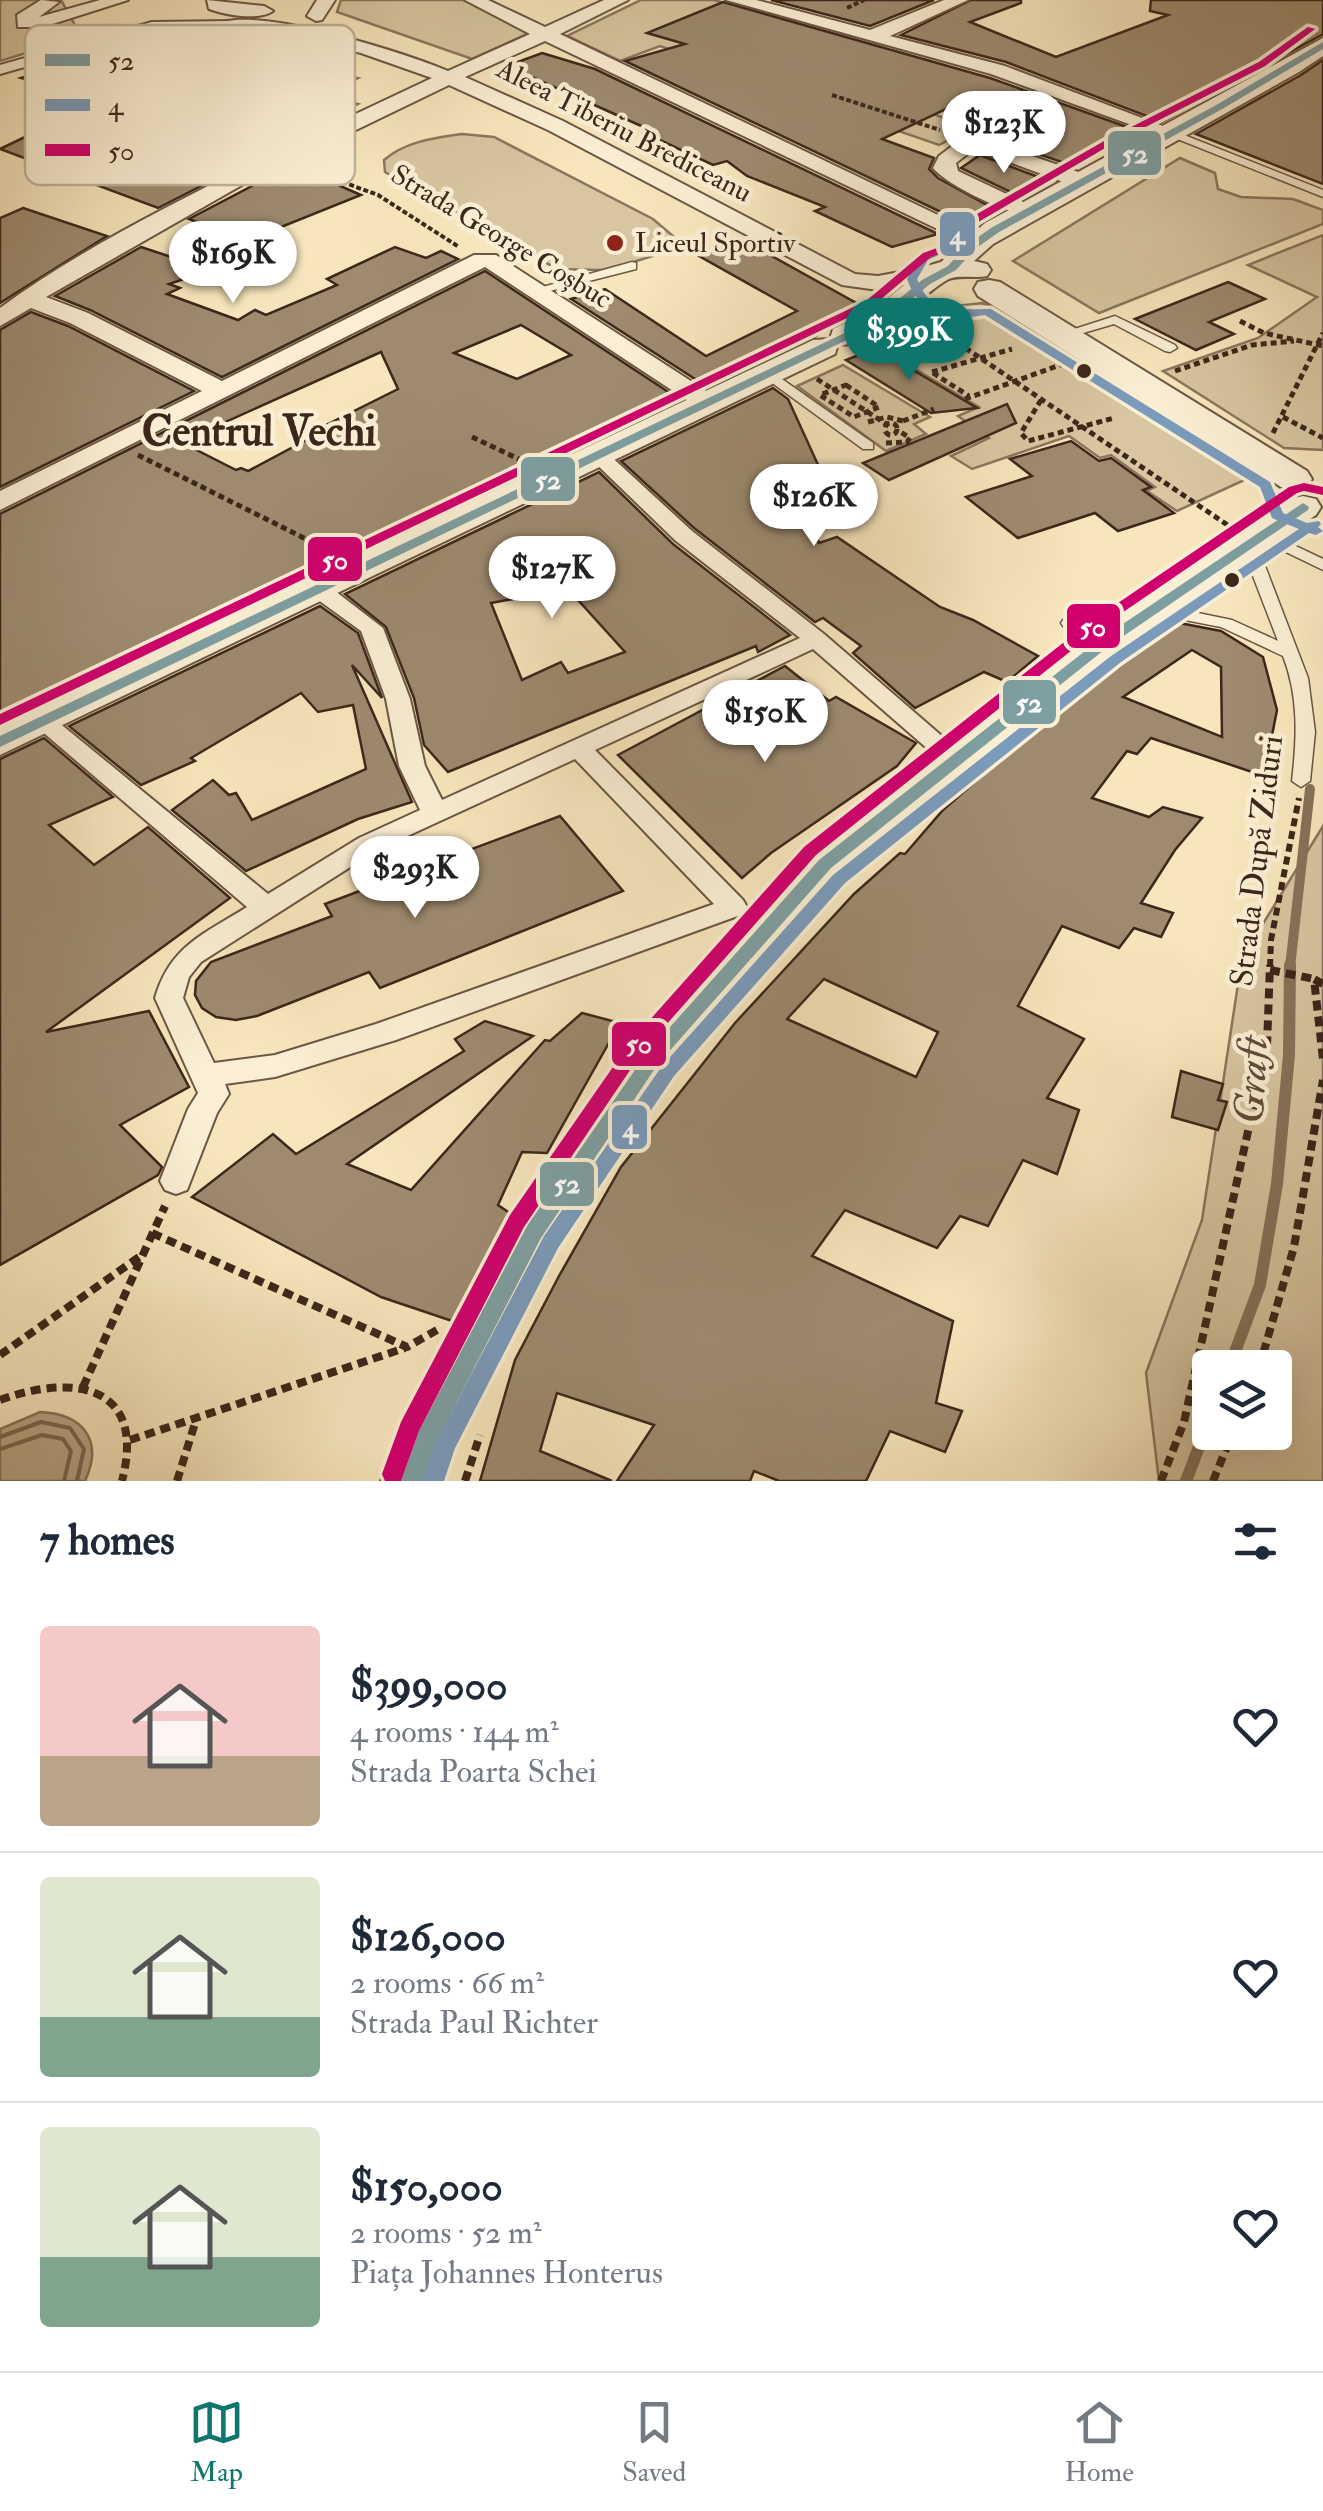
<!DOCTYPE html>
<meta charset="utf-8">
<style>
:root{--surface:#fff;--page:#f6f6f7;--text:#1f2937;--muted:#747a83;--line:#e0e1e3;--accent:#0f766e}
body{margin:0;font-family:"IM FELL Double Pica",serif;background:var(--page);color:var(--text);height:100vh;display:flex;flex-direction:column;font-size:38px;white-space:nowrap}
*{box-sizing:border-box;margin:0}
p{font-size:32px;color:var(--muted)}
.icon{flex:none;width:55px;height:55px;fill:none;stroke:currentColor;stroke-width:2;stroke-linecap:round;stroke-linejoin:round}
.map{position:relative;height:1481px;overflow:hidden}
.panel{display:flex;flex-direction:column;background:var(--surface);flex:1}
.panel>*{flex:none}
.fabs{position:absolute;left:1192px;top:1350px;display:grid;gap:20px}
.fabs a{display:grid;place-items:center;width:100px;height:100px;border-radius:10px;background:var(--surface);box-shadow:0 10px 40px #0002;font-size:50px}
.price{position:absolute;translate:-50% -85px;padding:0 22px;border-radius:35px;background:#fff;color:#222;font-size:32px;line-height:65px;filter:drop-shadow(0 2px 5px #0008)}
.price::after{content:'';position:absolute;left:50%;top:60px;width:30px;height:22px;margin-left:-15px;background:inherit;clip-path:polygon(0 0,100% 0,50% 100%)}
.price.active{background:var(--accent);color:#fff}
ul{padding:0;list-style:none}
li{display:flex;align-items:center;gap:30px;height:250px;padding:0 40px}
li+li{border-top:2px solid var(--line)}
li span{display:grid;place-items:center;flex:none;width:280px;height:200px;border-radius:10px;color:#555}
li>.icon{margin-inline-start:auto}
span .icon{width:120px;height:120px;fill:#fffc;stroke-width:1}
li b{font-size:42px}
h2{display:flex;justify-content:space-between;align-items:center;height:120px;padding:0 40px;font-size:42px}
.tab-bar{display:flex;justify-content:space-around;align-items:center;height:140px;border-top:2px solid var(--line);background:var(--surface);font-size:28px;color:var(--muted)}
.tab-bar a{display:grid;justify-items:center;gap:5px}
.tab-bar .active{color:var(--accent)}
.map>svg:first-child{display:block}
</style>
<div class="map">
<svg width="1323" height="1481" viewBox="0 0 1323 1481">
<rect width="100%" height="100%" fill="#f7e6bd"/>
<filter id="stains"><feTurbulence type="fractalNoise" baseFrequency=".002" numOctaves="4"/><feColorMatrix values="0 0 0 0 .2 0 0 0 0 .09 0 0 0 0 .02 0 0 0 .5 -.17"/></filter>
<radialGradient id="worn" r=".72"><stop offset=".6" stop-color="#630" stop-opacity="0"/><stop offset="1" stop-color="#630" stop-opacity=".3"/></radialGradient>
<g fill="#d7c6a1" stroke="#8a765e" stroke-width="2.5" fill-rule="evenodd">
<polygon points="0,0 61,0 81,36 0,61"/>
<polygon points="341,0 468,0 536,30 472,59 337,12"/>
<polygon points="641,0 714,0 750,10 699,31 690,56 660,46 620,61 567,36"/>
<polygon points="272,56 358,78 325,94 358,104 290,136 129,94 202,64 238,72"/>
<polygon points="830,78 973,128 939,145 794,95"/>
<path d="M 462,134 L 494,137 L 653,219 L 673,236 L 653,256 L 630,263 L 602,270 L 557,269 L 385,172 L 384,160 C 406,141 435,138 462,134 Z"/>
<polygon points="1180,158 1215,173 1218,189 1241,197 1293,199 1323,210 1323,224 1099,313 1013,261"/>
<polygon points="1323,235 1323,450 1284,448 1163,371 1258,338 1317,297 1248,265"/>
<polygon points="982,303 989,306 1253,476 1177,511 1147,491 1155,487 1111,455 1100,458 1069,436 972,469 951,456 989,438 958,416 979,407 912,367 918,363 901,353 894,355 866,344 957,306"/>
<polygon points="843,365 930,417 914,424 926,434 886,451 797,386"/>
<path d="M 1323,826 L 1323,1481 L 1159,1481 L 1146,1373 L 1202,1220 L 1242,958 ZM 1210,1368 L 1275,1368 L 1275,1432 L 1210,1432 Z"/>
</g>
<path fill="#b7a586" stroke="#86735b" stroke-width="2.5" d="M 40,1412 C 83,1414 104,1440 85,1481 L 0,1481 L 0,1429 Z"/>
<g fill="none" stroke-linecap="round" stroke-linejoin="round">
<g stroke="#7a6650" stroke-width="4">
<polyline points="0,1437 41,1422 70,1428 84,1449 77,1481"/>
<polyline points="0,1449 42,1435 63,1439 71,1451 64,1481"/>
</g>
<polyline stroke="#86735b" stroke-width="10" points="1290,967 1310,789"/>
<g stroke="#86735b" stroke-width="12">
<polyline points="1229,1368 1260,1285 1277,1184 1289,1055 1290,965"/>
<polyline points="1186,1481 1210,1418"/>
</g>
</g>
<g fill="#9d8a6f" stroke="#3c271b" stroke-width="2.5" fill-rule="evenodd">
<polygon points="771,0 934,0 870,26"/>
<polygon points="971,0 1021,0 1021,3 970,22 1056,57 1168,15 1150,11 1151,0 1323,0 1323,34 1162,122 1006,62 901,35"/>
<polygon points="723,2 990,78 1141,132 1073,166 1001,141 1014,132 948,108 882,139 934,158 929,169 938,178 994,209 966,224 625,61 685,44 647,33"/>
<polygon points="129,44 161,59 150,100 242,125 226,133 142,106 125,107 125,120 248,162 158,208 0,149 100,101 21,78"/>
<polygon points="542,53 595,69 938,234 892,247 815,211 825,207 747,176 727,161 713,165 649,135 657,133 507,66"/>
<polygon points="1323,60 1323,184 1196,134 1301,75"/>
<polygon points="980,155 1049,181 1019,196 961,168"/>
<polygon points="292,165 361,195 209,256 218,230 189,219"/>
<polygon points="23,208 107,236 0,303 0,218"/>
<polygon points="743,240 858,304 816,336 706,386 571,299 605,289 706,356 797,311 699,256"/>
<polygon points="141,247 211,270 169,284 180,288 167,294 238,320 255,310 266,315 337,285 327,279 395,247 426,258 441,251 458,259 222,377 90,310 55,296"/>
<path d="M 485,271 L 679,399 L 0,721 L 0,514 ZM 521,325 L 571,355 L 517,379 L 454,353 ZM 381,352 L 398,389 L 318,429 L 323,431 L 248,471 L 241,468 L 236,470 L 181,442 Z"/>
<polygon points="1228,282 1265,299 1209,322 1234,334 1196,350 1135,319"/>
<polygon points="31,312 68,326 194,391 0,487 0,330"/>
<polygon points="877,348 908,367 977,408 931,413 846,360"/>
<polygon points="773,388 788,399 825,480 793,482 825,510 809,517 819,543 837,537 940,607 973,620 1038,656 1007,682 984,672 915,708 853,653 861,646 823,618 815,622 694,528 621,461"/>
<polygon points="1007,404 1016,423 889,480 863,463"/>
<polygon points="1071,441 1099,461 1111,458 1151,487 1143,490 1174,513 1118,531 1095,513 1018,538 966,497 1032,476 1010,459"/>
<path d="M 599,472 L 673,544 L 790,635 L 758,652 L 756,646 L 448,772 L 424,745 L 414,698 L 386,627 L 345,594 ZM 568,589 L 625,652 L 568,673 L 561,662 L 522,680 L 491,603 Z"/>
<polygon points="320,606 358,633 382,698 352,665 412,802 358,819 246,871 172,810 213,780 229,795 236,793 252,820 366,769 353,705 318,712 301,693 191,758 195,761 141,785 69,726"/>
<path d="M 1169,621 L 1221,631 L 1263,657 L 1277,710 L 1264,776 L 1151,738 L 1137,754 L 1127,751 L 1092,798 L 1149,817 L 1163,807 L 1202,818 L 1175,850 L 1141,903 L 1173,913 L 1161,937 L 1134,928 L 1119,948 L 1062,926 L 1018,1006 L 1084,1039 L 1047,1098 L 1079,1110 L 1057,1174 L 1023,1160 L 988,1226 L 960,1216 L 937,1248 L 845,1210 L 812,1256 L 953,1321 L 936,1403 L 962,1411 L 945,1452 L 890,1431 L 866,1481 L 779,1481 L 754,1471 L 750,1481 L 617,1481 L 654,1425 L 557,1393 L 540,1451 L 612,1481 L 480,1481 L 515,1360 L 559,1276 L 621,1167 L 735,1023 L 854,894 L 900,853 L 905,854 L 943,810 L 1010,751 L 1007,750 L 1057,705 L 1064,708 ZM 1192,650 L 1221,667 L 1222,737 L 1123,697 ZM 824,979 L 938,1032 L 916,1077 L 787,1019 Z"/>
<polygon points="785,666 829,701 836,697 916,743 897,766 771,853 742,878 618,755"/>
<polygon points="44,738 113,797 49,825 94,865 148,827 230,898 46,1032 149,1011 189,1087 120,1125 162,1167 158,1175 0,1265 0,759"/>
<polygon points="560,816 623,891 380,988 369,972 257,1016 236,1020 216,1017 202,1008 195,995 196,981 211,962 332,916 325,904"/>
<polygon points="582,1013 620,1023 547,1153 522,1152 498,1205 511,1214 452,1321 381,1297 192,1197 273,1134 296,1154 464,1051 455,1039 485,1021 533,1036 347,1164 411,1190 545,1040 550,1041"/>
<polygon points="1181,1071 1223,1084 1218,1100 1227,1102 1218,1130 1172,1117"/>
</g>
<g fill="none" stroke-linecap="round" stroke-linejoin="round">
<g stroke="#6b5744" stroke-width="3">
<g id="service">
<polygon points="1169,129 1323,190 1323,197 1165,134 1164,132"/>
<polygon points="632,262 636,263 636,269 538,294 532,290"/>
<polygon points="1115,316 1175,345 1177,348 1170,352 1165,351 1114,324 1066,338 1059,334"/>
<polygon points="769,370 873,443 873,449 863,449 764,377 764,371"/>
<polygon points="1262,530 1323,559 1323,570 1257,538 1254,535 1257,532"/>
<path d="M 1249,540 L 1257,545 L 1308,678 L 1315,732 L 1310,781 L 1301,787 L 1292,781 C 1297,738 1299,697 1283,656 L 1221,627 L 1154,614 L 1146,609 L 1154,604 L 1232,620 L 1278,641 L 1241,545 Z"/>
<polygon points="1069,618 1110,640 1112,643 1104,648 1098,646 1063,626 1061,623 1063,620"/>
</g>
</g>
<g stroke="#6b5744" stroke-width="4">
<g id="pedestrian">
<polygon points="234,21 241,25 239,28 153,30 0,74 0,65 152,22"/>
<path d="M 598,449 L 605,451 L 692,531 L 824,634 L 951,744 L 947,750 L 929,750 L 813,649 L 595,750 L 743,900 L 747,907 L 743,914 L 396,1040 L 275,1077 L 225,1084 L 229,1094 L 217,1113 L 187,1190 L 176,1194 L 165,1190 L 160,1181 L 188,1109 L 198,1093 L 155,998 C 170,946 204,934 247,907 L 31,722 L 43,714 L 52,717 L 268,894 L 359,838 L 420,810 L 399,766 L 386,699 L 361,631 L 310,594 L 307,589 L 310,584 L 326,584 L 383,628 L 410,699 L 425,766 L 442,800 L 800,638 L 676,541 L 591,459 L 588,455 L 591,451 ZM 575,759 L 714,904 L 376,1024 L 275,1055 L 214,1063 L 183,998 L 189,977 L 201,962 L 377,850 Z"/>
</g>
</g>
<g stroke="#6b5744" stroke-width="4">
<g id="minor">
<polygon points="41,0 59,2 39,17 100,0 128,0 43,27 18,27 17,15"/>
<path d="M 207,0 L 264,6 L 273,11 C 258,21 226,15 209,9 Z"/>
<polygon points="317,0 335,0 322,20 316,21 307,16"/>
<path d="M 465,0 L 488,0 L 545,27 L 604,0 L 628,0 L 560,34 L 990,240 L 979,247 L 971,245 L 545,41 L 465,77 L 563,121 L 855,274 L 878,276 L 938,265 L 950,272 L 946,277 L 878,290 L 842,285 L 548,130 L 449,85 L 242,185 L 46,297 L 88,313 L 222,381 L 474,255 L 496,255 L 717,398 L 721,403 L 717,408 L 699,408 L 485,267 L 0,510 L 0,491 L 202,391 L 70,323 L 31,308 L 0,326 L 0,308 C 79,250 170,205 258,161 L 128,118 L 128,110 L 142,110 L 275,152 L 432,78 L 361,53 L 301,39 L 228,29 L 228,21 C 274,12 402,52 448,71 L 530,34 Z"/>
<polygon points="726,0 756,0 870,30 944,0 968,0 890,36 1005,66 1179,132 1169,138 1162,136 991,74"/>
<path d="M 957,130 L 1090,176 L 1093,181 L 1090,186 L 1074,186 L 974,149 L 956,163 L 958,171 L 1042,211 L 1039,216 C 1018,220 946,185 933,168 L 939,156 L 956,143 L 947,136 Z"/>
</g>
</g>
<g stroke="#6b5744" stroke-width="4">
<g id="tertiary">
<path d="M 1323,38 L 1323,56 L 1299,72 L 993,244 L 974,261 L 987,264 L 991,270 L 987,276 C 974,279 958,274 947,280 C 913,299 883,350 838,344 L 835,354 L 0,755 L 0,725 L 813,340 L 830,339 L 833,329 L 875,309 L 927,266 L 941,262 L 985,223 Z"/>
<polygon points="989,280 1000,282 1307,471 1312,479 1307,487 1294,490 1281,487 978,296 974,289 978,282"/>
<polygon points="1303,496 1316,499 1321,507 1316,515 1118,651 841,875 670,1073 554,1248 456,1443 443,1481 381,1481 406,1419 514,1216 634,1045 809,853 1090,635 1290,499"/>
</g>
</g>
<g stroke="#3c271b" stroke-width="4" stroke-dasharray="5 2.5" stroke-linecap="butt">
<polyline points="847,8 864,0"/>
<polyline points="83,69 73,73 110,84"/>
<polyline points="832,95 940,130"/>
<polyline points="115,108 102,104 123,94 120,92"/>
<polyline points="307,169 378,195 459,247"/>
</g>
<g stroke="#3c271b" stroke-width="5" stroke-dasharray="6 4" stroke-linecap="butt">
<polyline points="924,320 1229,526"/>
<polyline points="1240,321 1264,333 1323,346"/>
<polyline points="1175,371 1252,345 1294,341"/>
<polyline points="932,372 1012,349"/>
<polyline points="933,373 969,396"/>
<polyline points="817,379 886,424"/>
<polygon points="846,385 879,407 854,417 820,395"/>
<polyline points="965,399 1063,364"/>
<polyline points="1041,400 1021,433 1028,441 1114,418"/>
<polyline points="1283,417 1323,438"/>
<polyline points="903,421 934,409"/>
<polyline points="868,422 887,417 903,421"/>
<circle cx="891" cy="429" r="6"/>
<polyline points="1273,433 1323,333"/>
<polyline points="472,437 525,462"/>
<polyline points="886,443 907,442 910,438 899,431"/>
<polyline points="138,455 312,542"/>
</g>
<polyline stroke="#3c271b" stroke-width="6" stroke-dasharray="8 5" stroke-linecap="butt" points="1270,967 1271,940 1299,798"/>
<g stroke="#3c271b" stroke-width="8" stroke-dasharray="10 6" stroke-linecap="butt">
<polyline points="1270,970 1314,979"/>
<polyline points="1323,984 1314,979 1323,1059"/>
<polyline points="152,1233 407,1347 437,1330"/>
<polyline points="0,1355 142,1255"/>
<polyline points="1259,1368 1294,1247 1323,1080"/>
<polyline points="83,1387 165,1206"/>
<path d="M 0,1400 C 74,1373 147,1385 122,1481"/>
<polyline points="130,1440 405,1348"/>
<polyline points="177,1481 196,1420"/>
<polyline points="465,1481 480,1435"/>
<polyline points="1161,1481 1184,1422 1267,1045 1270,965"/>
<polyline points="1213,1481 1233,1432"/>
</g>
<use href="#service" fill="#faefd4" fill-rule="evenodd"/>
<use href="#pedestrian" fill="#faefd4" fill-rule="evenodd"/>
<use href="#minor" fill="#faefd4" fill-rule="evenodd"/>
<use href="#tertiary" fill="#faefd4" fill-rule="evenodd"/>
<g stroke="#faefd4" stroke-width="7">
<g id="bus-1">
<polygon points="1323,42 1323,49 1224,108 999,232 975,249 956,270 930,284 884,322 0,747 0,736 876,318 922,280 948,266 967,245 991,228 1218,104"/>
<polygon points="1303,503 1309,507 1308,510 1109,646 831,868 658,1064 541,1238 437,1440 423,1481 401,1481 419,1431 527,1226 646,1054 819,860 1099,640"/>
</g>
</g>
<g stroke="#faefd4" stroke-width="7">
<path id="bus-2" d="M 1308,27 L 1315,29 L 1265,66 L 1112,144 L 973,225 L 945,252 L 928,260 L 917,279 C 931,317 959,308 991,309 L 1270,482 L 1283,513 L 1307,523 L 1319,521 L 1321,524 L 1318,527 L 1323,531 L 1316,535 L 1309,533 L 1121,662 L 845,883 L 674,1076 L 558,1248 L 455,1448 L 444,1481 L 422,1481 L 437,1439 L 544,1236 L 662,1066 L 833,875 L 1111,656 L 1299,529 L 1272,518 L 1260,487 L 985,315 C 952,321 919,314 907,279 L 920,256 L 937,248 L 965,221 L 1106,140 L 1259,62 Z"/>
</g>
<g stroke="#faefd4" stroke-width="7">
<g id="bus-3">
<polygon points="1308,27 1315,29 1265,66 1112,144 973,225 945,252 931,257 874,305 0,725 0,714 866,301 923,253 937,248 965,221 1106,140 1259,62"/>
<polygon points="1304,483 1323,487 1323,495 1304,491 1297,493 1097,630 816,855 643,1051 524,1227 419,1431 401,1481 385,1481 382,1474 401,1422 510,1215 631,1041 804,847 1087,624 1289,487"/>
</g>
</g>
<use href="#bus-1" fill="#7e9fa2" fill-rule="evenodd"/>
<use href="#bus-2" fill="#7a9bbc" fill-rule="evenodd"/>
<use href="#bus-3" fill="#d0006e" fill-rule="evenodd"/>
</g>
<circle fill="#8f2418" stroke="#faefd4" stroke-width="4" cx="615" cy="243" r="10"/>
<g fill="#3c271b" stroke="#faefd4" stroke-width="4">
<circle cx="1084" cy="371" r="9"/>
<circle cx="1232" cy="580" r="9"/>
</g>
<g text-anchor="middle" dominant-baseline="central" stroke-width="9" stroke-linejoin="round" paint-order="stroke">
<g font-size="28" fill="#3c271b" stroke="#faefd4">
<text transform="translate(624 131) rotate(27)">Aleea Tiberiu Brediceanu</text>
<text transform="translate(501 237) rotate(31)">Strada George Coșbuc</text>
</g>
<g font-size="28" fill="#3c271b" stroke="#faefd4" text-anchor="start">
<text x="635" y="243">Liceul Sportiv</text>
</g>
<g font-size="32" fill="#3c271b" stroke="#faefd4">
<text transform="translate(1257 861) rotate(-83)">Strada După Ziduri</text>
</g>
<g font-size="42" font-weight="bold" fill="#3c271b" stroke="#faefd4">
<text x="259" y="432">Centrul Vechi</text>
</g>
<g font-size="42" font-style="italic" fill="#614d3b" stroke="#faefd4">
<text transform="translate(1252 1080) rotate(-87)">Graft</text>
</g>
</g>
<rect x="25" y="25" width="330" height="160" rx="15" fill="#faefd4" stroke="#c1b39c" stroke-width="2.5"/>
<rect x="45" y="54" width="45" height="12" fill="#7e9fa2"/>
<rect x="45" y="99" width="45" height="12" fill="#7a9bbc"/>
<rect x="45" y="144" width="45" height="12" fill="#d0006e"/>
<g font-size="28" fill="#3c271b">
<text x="108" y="70">52</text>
<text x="108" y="115">4</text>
<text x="108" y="160">50</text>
</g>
<g stroke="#faefd4" stroke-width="4">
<rect x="1106" y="129" width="57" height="48" rx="10" fill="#7e9fa2"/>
<rect x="938" y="210" width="39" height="48" rx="10" fill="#7a9bbc"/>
<rect x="519" y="455" width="58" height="48" rx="10" fill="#7e9fa2"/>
<rect x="306" y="535" width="58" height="48" rx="10" fill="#d0006e"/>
<rect x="1065" y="602" width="57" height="48" rx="10" fill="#d0006e"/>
<rect x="1001" y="678" width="57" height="48" rx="10" fill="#7e9fa2"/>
<rect x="610" y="1020" width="58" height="48" rx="10" fill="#d0006e"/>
<rect x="610" y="1103" width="39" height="48" rx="10" fill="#7a9bbc"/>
<rect x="538" y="1160" width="58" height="48" rx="10" fill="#7e9fa2"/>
</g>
<g font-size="28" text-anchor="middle" font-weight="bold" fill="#fff">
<text x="1135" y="163">52</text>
<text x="957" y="244">4</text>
<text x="548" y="489">52</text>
<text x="335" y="569">50</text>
<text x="1093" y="636">50</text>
<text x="1029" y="712">52</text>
<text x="639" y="1053">50</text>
<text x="630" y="1137">4</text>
<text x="567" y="1193">52</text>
</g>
<rect width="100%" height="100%" filter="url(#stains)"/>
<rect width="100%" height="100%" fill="url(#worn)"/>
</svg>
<div class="fabs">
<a><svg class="icon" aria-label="layers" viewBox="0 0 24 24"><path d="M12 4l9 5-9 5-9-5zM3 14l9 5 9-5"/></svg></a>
</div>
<b class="price" style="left:1004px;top:176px">$123K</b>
<b class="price" style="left:233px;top:306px">$169K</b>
<b class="price active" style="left:909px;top:383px">$399K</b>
<b class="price" style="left:814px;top:549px">$126K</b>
<b class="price" style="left:552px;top:621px">$127K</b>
<b class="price" style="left:765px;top:765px">$150K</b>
<b class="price" style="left:415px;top:921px">$293K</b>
</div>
<section class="panel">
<h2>7 homes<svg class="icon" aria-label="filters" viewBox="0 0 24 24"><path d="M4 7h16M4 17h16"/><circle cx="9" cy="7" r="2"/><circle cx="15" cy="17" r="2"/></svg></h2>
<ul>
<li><span style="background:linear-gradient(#f6c9c9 65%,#b9a48a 0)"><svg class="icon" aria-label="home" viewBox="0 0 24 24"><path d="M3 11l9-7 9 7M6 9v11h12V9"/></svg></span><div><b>$399,000</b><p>4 rooms · 144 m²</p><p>Strada Poarta Schei</p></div><svg class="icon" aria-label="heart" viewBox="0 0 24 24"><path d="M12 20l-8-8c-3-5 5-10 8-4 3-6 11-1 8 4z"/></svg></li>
<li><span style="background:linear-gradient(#dfe7d0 70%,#7fa58c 0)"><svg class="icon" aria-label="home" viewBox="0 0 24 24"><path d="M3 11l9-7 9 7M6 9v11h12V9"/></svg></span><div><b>$126,000</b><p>2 rooms · 66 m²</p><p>Strada Paul Richter</p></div><svg class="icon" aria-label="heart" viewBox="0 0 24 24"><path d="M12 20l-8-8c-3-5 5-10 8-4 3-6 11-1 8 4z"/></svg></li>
<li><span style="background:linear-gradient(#dfe7d0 65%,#7fa58c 0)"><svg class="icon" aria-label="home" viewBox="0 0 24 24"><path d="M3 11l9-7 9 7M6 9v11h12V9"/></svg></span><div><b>$150,000</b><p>2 rooms · 52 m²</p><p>Piața Johannes Honterus</p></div><svg class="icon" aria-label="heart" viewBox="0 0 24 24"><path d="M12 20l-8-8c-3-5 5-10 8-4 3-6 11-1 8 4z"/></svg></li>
</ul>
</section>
<nav class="tab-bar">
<a class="active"><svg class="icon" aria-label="map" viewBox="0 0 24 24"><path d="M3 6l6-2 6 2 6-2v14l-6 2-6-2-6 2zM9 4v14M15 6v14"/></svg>Map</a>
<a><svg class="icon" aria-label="saved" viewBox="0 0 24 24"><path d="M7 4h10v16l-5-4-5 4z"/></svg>Saved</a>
<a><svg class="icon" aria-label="home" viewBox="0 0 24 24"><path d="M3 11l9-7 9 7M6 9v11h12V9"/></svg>Home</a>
</nav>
